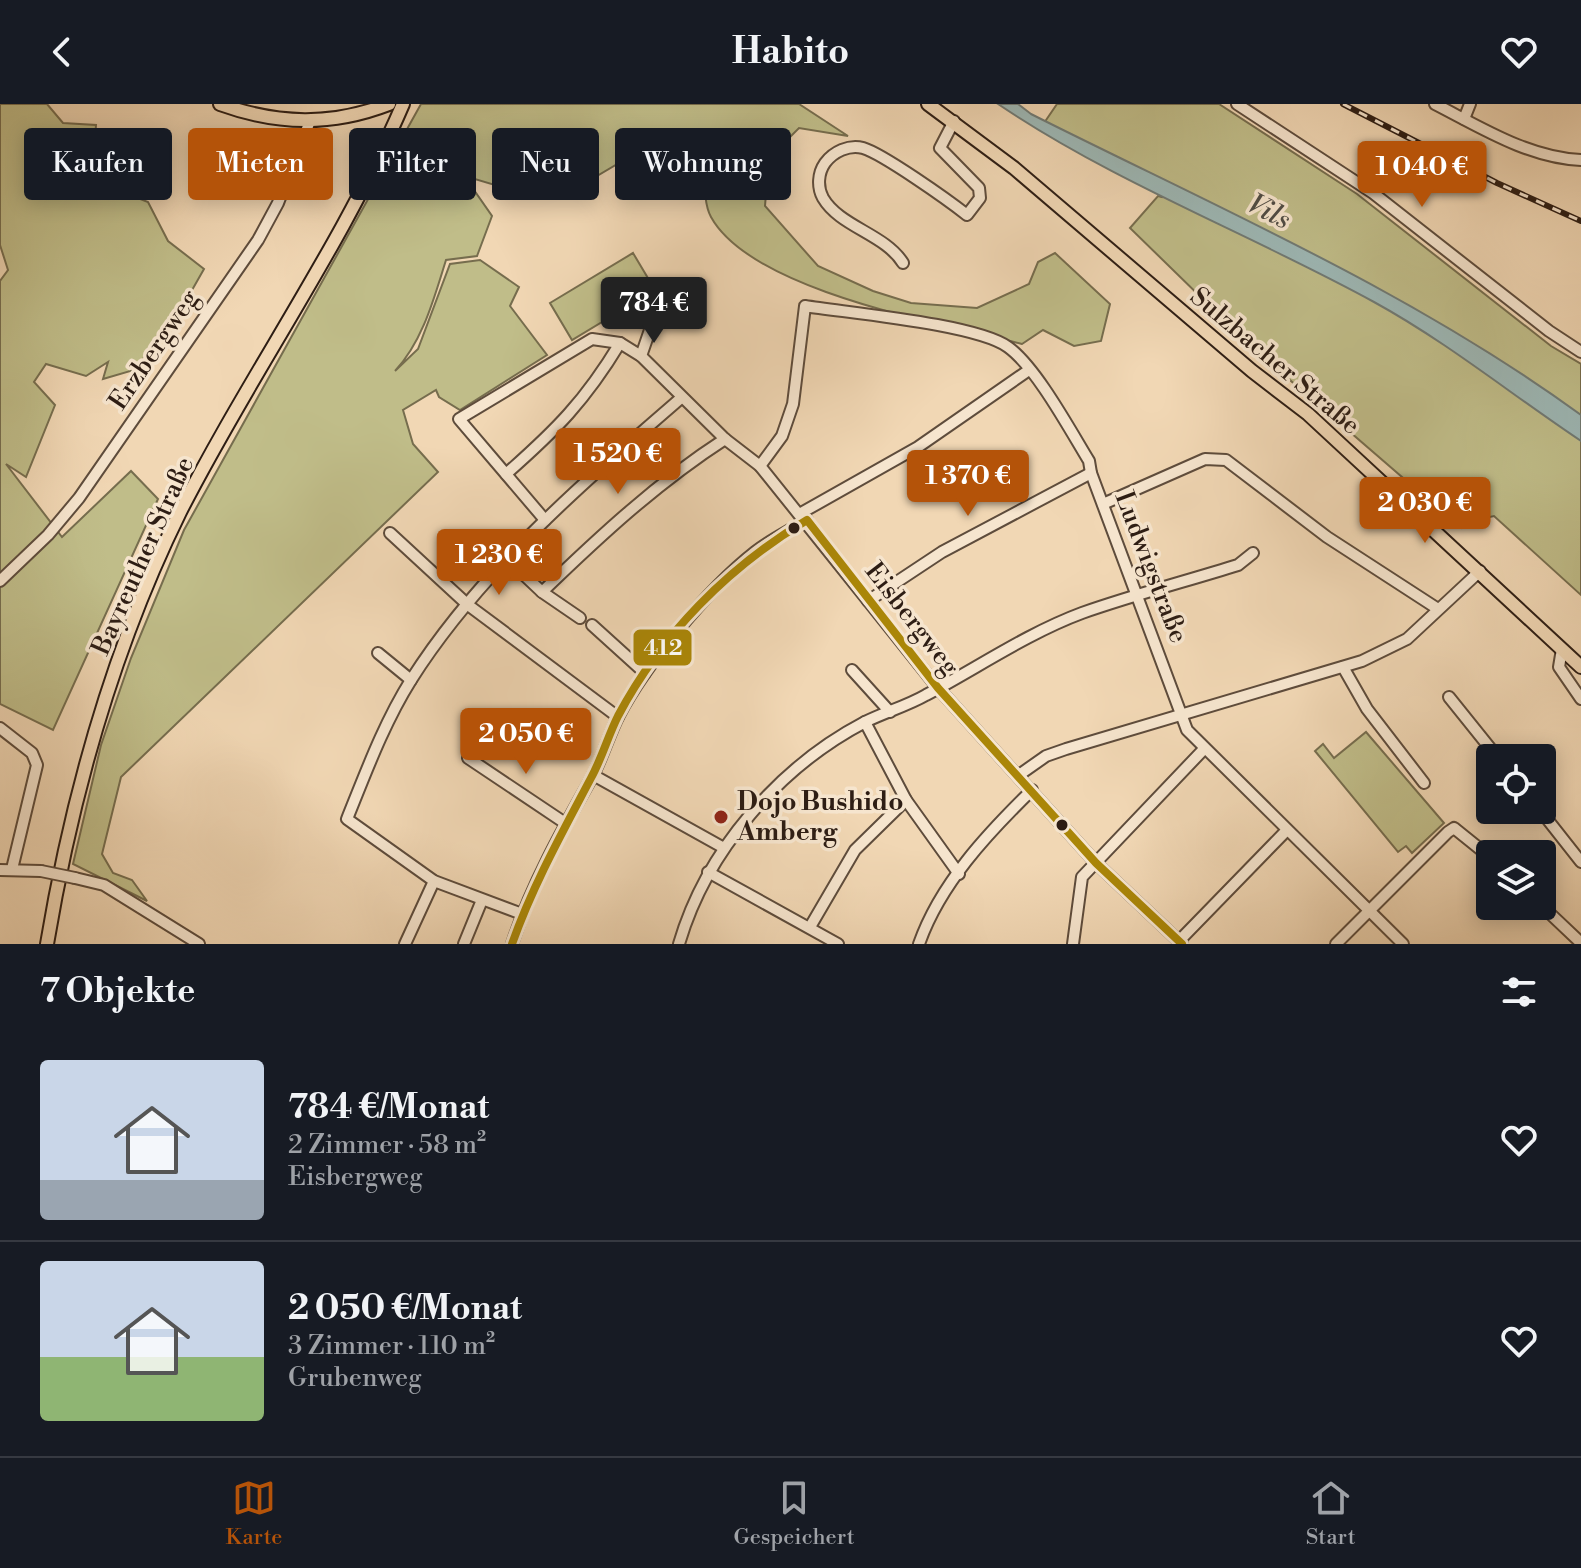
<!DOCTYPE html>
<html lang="de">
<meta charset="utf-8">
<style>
:root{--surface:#171b24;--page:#20242c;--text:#f1f3f6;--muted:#9ea1a6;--line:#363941;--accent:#b45309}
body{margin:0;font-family:"Libre Bodoni",serif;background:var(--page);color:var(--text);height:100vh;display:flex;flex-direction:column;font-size:30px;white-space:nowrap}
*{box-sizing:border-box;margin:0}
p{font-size:26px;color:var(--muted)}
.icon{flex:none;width:44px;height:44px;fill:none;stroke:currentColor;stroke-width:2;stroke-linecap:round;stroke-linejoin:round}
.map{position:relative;height:840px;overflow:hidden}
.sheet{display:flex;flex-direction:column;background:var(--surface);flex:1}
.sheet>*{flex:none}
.banner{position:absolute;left:24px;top:24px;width:800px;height:72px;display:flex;gap:16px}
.buttons{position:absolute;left:1476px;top:640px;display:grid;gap:16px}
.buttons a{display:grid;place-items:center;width:80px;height:80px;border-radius:8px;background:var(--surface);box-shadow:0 4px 20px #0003;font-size:40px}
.price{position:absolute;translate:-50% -68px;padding:0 18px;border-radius:8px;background:var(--accent);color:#fff;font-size:26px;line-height:52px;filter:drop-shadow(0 2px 4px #0008)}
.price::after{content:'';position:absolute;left:50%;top:48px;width:24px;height:18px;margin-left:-12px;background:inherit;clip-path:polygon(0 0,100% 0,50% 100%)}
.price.current{background:#222;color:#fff}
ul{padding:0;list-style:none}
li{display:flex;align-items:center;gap:24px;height:200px;padding:0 40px}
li+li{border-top:2px solid var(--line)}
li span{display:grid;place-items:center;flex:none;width:224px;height:160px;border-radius:8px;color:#555}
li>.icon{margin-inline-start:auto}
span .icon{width:96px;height:96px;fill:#fffc;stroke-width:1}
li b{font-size:34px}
h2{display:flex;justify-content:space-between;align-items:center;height:96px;padding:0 40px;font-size:34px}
.tag{padding:0 28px;border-radius:8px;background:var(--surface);box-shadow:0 4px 20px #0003;font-size:28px;line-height:72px}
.tag.current{background:var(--accent);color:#fff}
header{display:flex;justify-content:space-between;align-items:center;height:104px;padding:0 40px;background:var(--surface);font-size:36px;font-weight:700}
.menu{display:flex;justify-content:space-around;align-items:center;height:112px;border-top:2px solid var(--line);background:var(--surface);font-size:22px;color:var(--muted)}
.menu a{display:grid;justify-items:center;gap:4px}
.menu .current{color:var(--accent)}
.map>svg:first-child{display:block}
</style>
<header><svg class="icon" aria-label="back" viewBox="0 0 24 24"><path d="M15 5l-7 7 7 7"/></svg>Habito<svg class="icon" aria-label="heart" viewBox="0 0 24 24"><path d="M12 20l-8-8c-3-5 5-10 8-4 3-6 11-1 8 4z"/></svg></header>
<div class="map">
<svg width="1581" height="840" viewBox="0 0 1581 840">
<rect width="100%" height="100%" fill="#f1d7b4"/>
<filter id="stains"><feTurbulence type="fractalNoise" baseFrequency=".0025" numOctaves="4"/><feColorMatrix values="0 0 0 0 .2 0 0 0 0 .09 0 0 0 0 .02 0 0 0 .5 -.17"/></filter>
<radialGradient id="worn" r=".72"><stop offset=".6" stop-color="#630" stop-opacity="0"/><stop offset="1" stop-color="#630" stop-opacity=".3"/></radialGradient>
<g fill="#c0bd89" stroke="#766d4e" stroke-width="2">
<polygon points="0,0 47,0 63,19 96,21 92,76 148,98 168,137 204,165 175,216 134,266 103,275 108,258 86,272 46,260 34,278 55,301 26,373 6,360 62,433 131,367 158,395 53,626 0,600 0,177 8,166 0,141"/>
<path d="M 421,0 L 799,0 L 848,32 L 799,24 L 769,54 L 765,102 L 818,162 L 873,187 L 911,199 L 977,204 L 1029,180 L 1038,158 L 1055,149 L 1110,200 L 1101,237 L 1074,242 L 1043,226 L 1022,240 C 942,220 752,187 711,113 C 702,96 706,71 704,52 L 641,46 L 580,82 L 528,91 L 475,75 L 474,86 L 492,112 L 477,152 L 446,156 C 434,194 423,237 395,267 L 418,245 L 450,160 L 480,156 L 519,183 L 510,202 L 547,251 L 460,306 L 439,293 L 436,286 L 403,306 L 413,340 L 438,368 L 121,673 L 102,750 L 113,769 L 132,776 L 147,797 L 73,760 L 101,641 L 131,554 L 184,426 Z"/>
<polygon points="1057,0 1219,0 1357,90 1551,242 1581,260 1581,491 1494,412 1467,418 1461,424 1254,245 1130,124 1158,92 1162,93 1170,83 1042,22"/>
<polygon points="633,149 655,186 572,236 550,199"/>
<polygon points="1366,628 1444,719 1412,749 1406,742 1398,748 1315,647 1323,640 1334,654"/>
</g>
<path fill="#9db8b6" stroke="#707a75" stroke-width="2" d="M 998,0 L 1018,0 L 1031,10 C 1218,104 1411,187 1581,311 L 1581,337 C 1512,291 1447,238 1374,198 C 1250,130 1115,79 998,0 Z"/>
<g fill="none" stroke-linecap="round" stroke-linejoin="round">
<g stroke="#5e4c3c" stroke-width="14">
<g id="minor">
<polyline points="1237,0 1373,89 1549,227 1581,248"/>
<path d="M 1435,0 C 1480,23 1529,54 1581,56"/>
<polyline points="1464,15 1470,0"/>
<path d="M 903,159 C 885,130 840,123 823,94 C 817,83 818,69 825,59 C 833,48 849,40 863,44 C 883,50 948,96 967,111 L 980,94 L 979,84 L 940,44 L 954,17"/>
<polyline points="641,252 662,191"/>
<path d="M 760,362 L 782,332 L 793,300 L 805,202 C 849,209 976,220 1008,243 C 1036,263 1070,326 1089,357 L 1091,369 L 1187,626 L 1403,840"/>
<path d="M 506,370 C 556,326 585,297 620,239"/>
<polyline points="1103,400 1205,355 1226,356 1327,433 1438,505"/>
<polyline points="801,409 918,343 1029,266"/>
<polyline points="545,416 459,315 592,235 620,239 641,252 725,335 760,362 938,584 1096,759 1182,840"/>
<polyline points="390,429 468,501 618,613"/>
<polyline points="508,456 542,488 580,514"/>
<polyline points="0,477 48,431 79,394 258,136 278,99 310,17"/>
<path d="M 542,488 C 600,432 657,379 725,335"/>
<polyline points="868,497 942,448 1091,369"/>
<polyline points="592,521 645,569"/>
<polyline points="1562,545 1559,563 1581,595"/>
<polyline points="378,549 411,576"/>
<polyline points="1343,563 1367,605 1424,679"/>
<polyline points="852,566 890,608"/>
<polyline points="1449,593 1498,654"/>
<polyline points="865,618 906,696 959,770"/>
<polyline points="0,624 32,649 37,661 12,765"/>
<polyline points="468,654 565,719"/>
<polyline points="593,671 724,744"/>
<polyline points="1019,671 1046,652 1066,645 1362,557 1407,535 1480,467"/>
<polyline points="1540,706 1581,758"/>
<polyline points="0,766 41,767"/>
<polyline points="708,768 838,840"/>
<polyline points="75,774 104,781 199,840"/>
<polyline points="1542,802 1581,839"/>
<path d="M 522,810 L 434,777 L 347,715 C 366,668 384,619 411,576 C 480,467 584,378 681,294"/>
<polyline points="810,823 855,746 906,696"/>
<polyline points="1179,837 1286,727"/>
<polyline points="405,840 434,777"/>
<polyline points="464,840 482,796"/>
<path d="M 512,840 C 531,782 561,728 591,675 C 602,655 608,633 618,613 C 645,561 708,485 755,448 C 770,436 789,427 807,416"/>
<path d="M 679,840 C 706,747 779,663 865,618 C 885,608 907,602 926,591 C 977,564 1028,529 1082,509 C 1133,491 1187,477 1238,461 L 1253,449"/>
<path d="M 919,840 C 940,780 987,730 1032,686"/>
<polyline points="1073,840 1082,773 1204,645"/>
<polyline points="1336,840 1448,728 1454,724 1490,753"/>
</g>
</g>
<g stroke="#2d1d14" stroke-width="16">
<g id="major">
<path d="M 220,0 C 278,21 332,22 389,0"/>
<polyline points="928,0 1014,64 1252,267 1308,310 1581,563"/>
<path d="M 47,840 C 72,691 113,544 180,408 C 250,270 342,142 403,0"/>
</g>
</g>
<use href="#minor" stroke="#f6e5ce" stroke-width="10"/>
<use href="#major" stroke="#f1d7b4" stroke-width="12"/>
<g stroke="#2d1d14" stroke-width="6">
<polyline id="rail" points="1343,0 1497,79 1581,117"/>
</g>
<use href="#rail" stroke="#f6e5ce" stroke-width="3" stroke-dasharray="9" stroke-linecap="butt"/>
<g stroke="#5e4c3c" stroke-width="14" stroke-linecap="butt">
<polyline id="minor-bridge" points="41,767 75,774"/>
</g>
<use href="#minor-bridge" stroke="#f6e5ce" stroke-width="10"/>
<g stroke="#f6e5ce" stroke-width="14">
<path id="bus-1" d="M 512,840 C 533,781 562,729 591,674 C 602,654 608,632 618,612 C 661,531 728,463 807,416 L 938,584 L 1096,759 L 1182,840"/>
</g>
<use href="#bus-1" stroke="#aa8608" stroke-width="8"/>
</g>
<g fill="#2d1d14" stroke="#f6e5ce" stroke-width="3">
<circle cx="794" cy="424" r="7"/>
<circle cx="1062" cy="721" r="7"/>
</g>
<circle fill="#8f2418" stroke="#f6e5ce" stroke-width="3" cx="721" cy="713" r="8"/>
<g text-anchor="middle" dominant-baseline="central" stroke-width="7" stroke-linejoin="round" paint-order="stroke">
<g font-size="26" fill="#2d1d14" stroke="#f6e5ce">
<text transform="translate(154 246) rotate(-56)">Erzbergweg</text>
<text transform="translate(1275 257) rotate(40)">Sulzbacher Straße</text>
<text transform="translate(143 452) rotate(-66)">Bayreuther Straße</text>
<text transform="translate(1151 463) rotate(69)">Ludwigstraße</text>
<text transform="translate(912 515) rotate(52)">Eisbergweg</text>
</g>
<g font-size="26" font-weight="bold" fill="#2d1d14" stroke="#f6e5ce" text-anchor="start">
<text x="737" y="698">Dojo Bushido<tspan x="737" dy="30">Amberg</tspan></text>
</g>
<g font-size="28" font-style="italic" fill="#4f4c45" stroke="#f6e5ce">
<text transform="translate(1269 108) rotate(27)">Vils</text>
</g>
</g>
<rect stroke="#f6e5ce" stroke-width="3" x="632" y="524" width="61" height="39" rx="8" fill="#aa8608"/>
<g font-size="22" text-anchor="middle" font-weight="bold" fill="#fff">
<text x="663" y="551">412</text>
</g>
<rect width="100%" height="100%" filter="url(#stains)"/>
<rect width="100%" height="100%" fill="url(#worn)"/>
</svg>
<div class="buttons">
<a><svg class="icon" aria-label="locate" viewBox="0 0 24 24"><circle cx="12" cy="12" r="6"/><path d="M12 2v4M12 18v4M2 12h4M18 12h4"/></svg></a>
<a><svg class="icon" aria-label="layers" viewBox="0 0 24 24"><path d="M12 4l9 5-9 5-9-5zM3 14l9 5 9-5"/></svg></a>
</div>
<b class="price" style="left:1422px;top:105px">1 040 €</b>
<b class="price current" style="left:654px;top:241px">784 €</b>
<b class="price" style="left:618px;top:392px">1 520 €</b>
<b class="price" style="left:968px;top:414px">1 370 €</b>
<b class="price" style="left:1425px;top:441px">2 030 €</b>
<b class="price" style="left:499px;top:493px">1 230 €</b>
<b class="price" style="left:526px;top:672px">2 050 €</b>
<div class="banner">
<a class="tag">Kaufen</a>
<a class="tag current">Mieten</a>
<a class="tag">Filter</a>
<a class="tag">Neu</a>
<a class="tag">Wohnung</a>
</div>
</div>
<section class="sheet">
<h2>7 Objekte<svg class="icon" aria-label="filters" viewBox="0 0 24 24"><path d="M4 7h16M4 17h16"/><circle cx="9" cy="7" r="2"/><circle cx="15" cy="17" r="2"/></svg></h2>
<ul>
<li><span style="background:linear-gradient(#c9d6e8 75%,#9aa5b1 0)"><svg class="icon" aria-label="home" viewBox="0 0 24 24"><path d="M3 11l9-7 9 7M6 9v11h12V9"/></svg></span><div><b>784 €/Monat</b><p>2 Zimmer · 58 m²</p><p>Eisbergweg</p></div><svg class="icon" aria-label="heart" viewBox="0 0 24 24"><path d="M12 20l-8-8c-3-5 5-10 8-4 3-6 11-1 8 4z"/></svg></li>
<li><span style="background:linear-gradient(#c9d6e8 60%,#8fb573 0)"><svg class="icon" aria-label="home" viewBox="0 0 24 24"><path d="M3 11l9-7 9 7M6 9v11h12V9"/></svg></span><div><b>2 050 €/Monat</b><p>3 Zimmer · 110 m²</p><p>Grubenweg</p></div><svg class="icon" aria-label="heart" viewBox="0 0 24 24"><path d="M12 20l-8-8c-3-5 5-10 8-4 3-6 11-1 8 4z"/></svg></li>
</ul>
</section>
<nav class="menu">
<a class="current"><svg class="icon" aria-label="map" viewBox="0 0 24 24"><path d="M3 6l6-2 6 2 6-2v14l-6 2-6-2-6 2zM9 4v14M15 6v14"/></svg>Karte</a>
<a><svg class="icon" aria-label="saved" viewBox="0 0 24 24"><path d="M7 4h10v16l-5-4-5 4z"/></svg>Gespeichert</a>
<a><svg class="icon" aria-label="home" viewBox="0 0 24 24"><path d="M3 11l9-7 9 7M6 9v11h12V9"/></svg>Start</a>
</nav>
